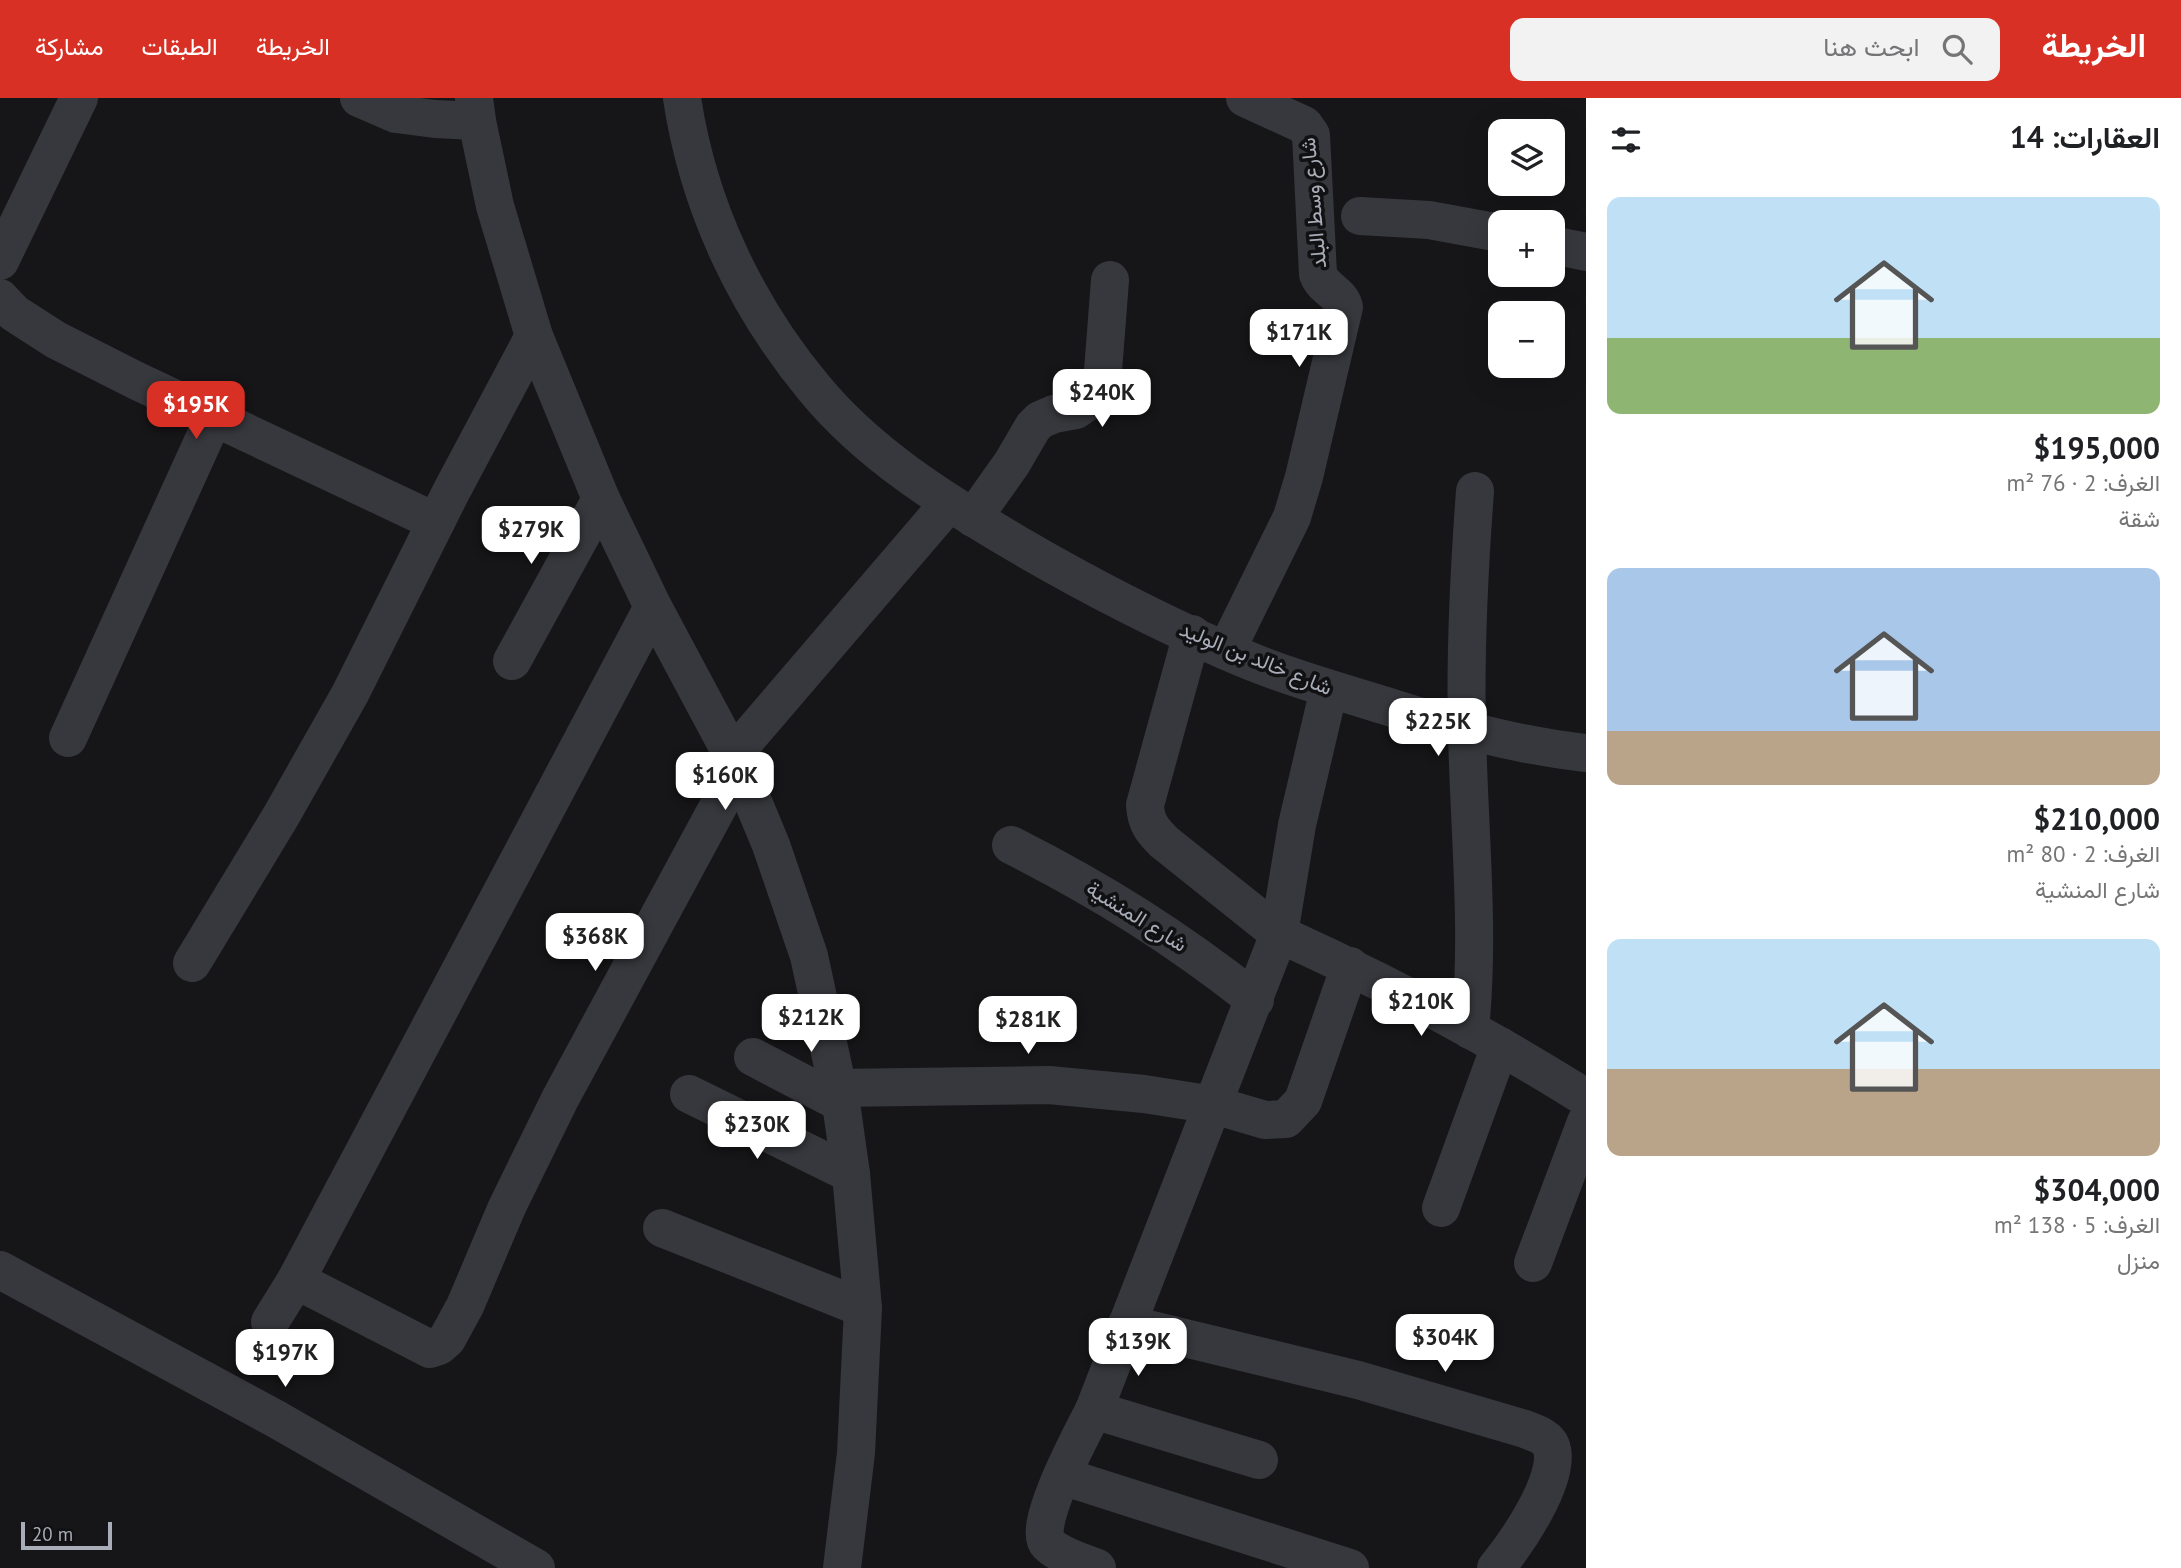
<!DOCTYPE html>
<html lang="ar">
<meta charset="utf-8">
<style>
:root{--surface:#fff;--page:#f2f2f2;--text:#202124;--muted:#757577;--accent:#d93025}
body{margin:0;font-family:"PT Sans",Vazirmatn,sans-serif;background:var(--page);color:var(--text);direction:rtl;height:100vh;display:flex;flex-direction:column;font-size:26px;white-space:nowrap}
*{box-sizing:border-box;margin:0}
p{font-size:23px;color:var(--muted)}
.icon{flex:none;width:38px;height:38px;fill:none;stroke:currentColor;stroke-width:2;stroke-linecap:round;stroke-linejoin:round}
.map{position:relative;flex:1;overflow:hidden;direction:ltr}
.drawer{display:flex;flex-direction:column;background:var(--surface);width:595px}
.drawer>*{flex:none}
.buttons{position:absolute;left:1488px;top:21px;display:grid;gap:14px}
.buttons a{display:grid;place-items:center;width:77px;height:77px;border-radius:14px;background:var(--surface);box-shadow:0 7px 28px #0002;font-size:35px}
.scale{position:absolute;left:21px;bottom:18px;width:91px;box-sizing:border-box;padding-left:7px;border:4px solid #a8adb8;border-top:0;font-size:19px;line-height:24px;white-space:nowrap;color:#a8adb8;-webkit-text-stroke:5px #111113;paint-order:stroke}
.price{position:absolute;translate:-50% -60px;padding:0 16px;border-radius:14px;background:#fff;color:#222;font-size:23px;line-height:46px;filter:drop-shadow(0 2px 4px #0008)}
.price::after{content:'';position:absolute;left:50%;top:42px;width:21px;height:16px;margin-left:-10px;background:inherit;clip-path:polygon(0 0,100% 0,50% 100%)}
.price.on{background:var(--accent);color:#fff}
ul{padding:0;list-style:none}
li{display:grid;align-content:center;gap:14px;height:371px;padding:0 21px}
li span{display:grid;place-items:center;height:217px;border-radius:14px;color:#555}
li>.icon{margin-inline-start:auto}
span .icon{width:126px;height:126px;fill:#fffc;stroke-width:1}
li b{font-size:30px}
h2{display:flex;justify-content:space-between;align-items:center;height:84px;padding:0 21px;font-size:30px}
header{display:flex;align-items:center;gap:42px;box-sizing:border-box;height:98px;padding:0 35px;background:var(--accent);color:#fff}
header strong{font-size:33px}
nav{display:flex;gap:38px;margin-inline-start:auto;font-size:24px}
.search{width:490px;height:63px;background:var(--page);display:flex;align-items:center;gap:18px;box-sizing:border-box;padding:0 24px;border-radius:14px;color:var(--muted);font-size:26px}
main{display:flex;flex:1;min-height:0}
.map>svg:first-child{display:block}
</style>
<header>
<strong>الخريطة</strong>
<div class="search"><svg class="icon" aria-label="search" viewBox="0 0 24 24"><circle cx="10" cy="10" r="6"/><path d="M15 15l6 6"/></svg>ابحث هنا</div>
<nav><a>الخريطة</a><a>الطبقات</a><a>مشاركة</a></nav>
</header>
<main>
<section class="drawer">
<h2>العقارات: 14<svg class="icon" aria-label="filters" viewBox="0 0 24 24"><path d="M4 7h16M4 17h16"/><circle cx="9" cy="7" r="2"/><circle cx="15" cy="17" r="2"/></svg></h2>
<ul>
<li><span style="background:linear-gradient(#bfe0f5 65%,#8fb573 0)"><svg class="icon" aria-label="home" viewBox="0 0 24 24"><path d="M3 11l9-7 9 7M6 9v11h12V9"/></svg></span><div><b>$195,000</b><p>الغرف: 2 · 76 m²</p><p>شقة</p></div></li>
<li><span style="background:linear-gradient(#a9c7e8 75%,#b9a48a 0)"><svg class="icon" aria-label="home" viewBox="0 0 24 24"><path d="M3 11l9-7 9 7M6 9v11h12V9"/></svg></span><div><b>$210,000</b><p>الغرف: 2 · 80 m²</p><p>شارع المنشية</p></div></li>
<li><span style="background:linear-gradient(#bfe0f5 60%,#b9a48a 0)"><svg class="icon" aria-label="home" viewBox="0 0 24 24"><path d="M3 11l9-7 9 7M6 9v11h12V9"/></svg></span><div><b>$304,000</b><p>الغرف: 5 · 138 m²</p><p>منزل</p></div></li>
</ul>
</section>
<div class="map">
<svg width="1586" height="1470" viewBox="0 0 1586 1470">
<rect width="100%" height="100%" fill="#161618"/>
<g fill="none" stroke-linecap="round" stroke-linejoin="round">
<g stroke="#37383d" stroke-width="38">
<polyline points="359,0 396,16 435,21 477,23"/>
<polyline points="474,0 477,23 495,108 534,238 601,401 653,509 739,670 771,747 809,858 841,1005 851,1076 863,1210 856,1355 842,1470"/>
<path d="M 682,0 C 698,107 745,207 814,290 C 868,356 944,403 1017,446 C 1084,485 1153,521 1224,552 C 1275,575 1330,591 1383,607 C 1451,629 1514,647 1586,655"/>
<polyline points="1360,118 1429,122 1500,135"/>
<polyline points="1552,147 1586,154"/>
<polyline points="0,163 79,0"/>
<polyline points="0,200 14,215 56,242 137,283 436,424"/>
<polyline points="973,420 1012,365 1033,329 1040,322 1054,316 1076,312 1089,303 1098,294 1103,273 1110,182"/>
<polyline points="653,509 296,1182 430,1251 439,1248 447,1241 465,1208 507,1109 560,1001 739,670"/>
<path d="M 1226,553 L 1292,419 L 1304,379 L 1344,209 C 1340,194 1323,191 1318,176 L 1311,37 L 1304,27 L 1245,0"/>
<polyline points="512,563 601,401"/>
<path d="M 1329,591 L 1297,727 L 1279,836 C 1385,884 1488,938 1586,1000"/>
<polyline points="68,640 214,319"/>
<polyline points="733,657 949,405"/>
<path d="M 1011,747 C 1102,793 1175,839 1255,902"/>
<polyline points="192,865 281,718 350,596 451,394 534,238"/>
<path d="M 1470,932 C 1480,832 1469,733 1467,633 C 1465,553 1469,473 1475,393"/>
<polyline points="753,959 841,1005"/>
<polyline points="837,990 1049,987 1144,996 1214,1007 1265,1022 1286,1021 1303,1003 1350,868"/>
<polyline points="689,996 851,1076"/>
<polyline points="1441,1110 1500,948"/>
<polyline points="662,1130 863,1210"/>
<polyline points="1533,1165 1586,1024"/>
<polyline points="0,1172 276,1321 536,1470"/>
<polyline points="270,1224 296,1182"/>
<path d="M 1127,1226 L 1358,1282 L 1525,1331 C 1534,1335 1547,1338 1551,1348 C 1563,1379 1515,1447 1496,1470"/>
<path d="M 1094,1312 L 1279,836 L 1164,744 C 1152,732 1146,725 1145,707 L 1192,536"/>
<polyline points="1062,1378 1350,1470"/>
<path d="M 1097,1470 C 1082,1464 1060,1458 1048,1446 C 1031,1429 1083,1334 1094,1312 L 1259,1362"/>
</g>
</g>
<g text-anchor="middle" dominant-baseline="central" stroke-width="7" stroke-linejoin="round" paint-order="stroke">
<g font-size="21" fill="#a8adb8" stroke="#111113">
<text transform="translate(1313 105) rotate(-95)">شارع وسط البلد</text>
<text transform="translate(1256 560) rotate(22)">شارع خالد بن الوليد</text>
<text transform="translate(1137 818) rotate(32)">شارع المنشية</text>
</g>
</g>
</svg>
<div class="buttons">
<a><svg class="icon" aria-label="layers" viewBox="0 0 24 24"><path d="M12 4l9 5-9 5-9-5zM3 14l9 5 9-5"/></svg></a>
<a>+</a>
<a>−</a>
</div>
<div class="scale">20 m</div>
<b class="price" style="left:1299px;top:271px">$171K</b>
<b class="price" style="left:1102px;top:331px">$240K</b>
<b class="price on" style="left:196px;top:343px">$195K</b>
<b class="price" style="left:531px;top:468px">$279K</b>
<b class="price" style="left:1438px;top:660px">$225K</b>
<b class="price" style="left:725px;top:714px">$160K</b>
<b class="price" style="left:595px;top:875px">$368K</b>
<b class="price" style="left:1421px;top:940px">$210K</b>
<b class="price" style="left:811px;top:956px">$212K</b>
<b class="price" style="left:1028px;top:958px">$281K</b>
<b class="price" style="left:757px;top:1063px">$230K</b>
<b class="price" style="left:1445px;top:1276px">$304K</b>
<b class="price" style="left:1138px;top:1280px">$139K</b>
<b class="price" style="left:285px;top:1291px">$197K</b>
</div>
</main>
